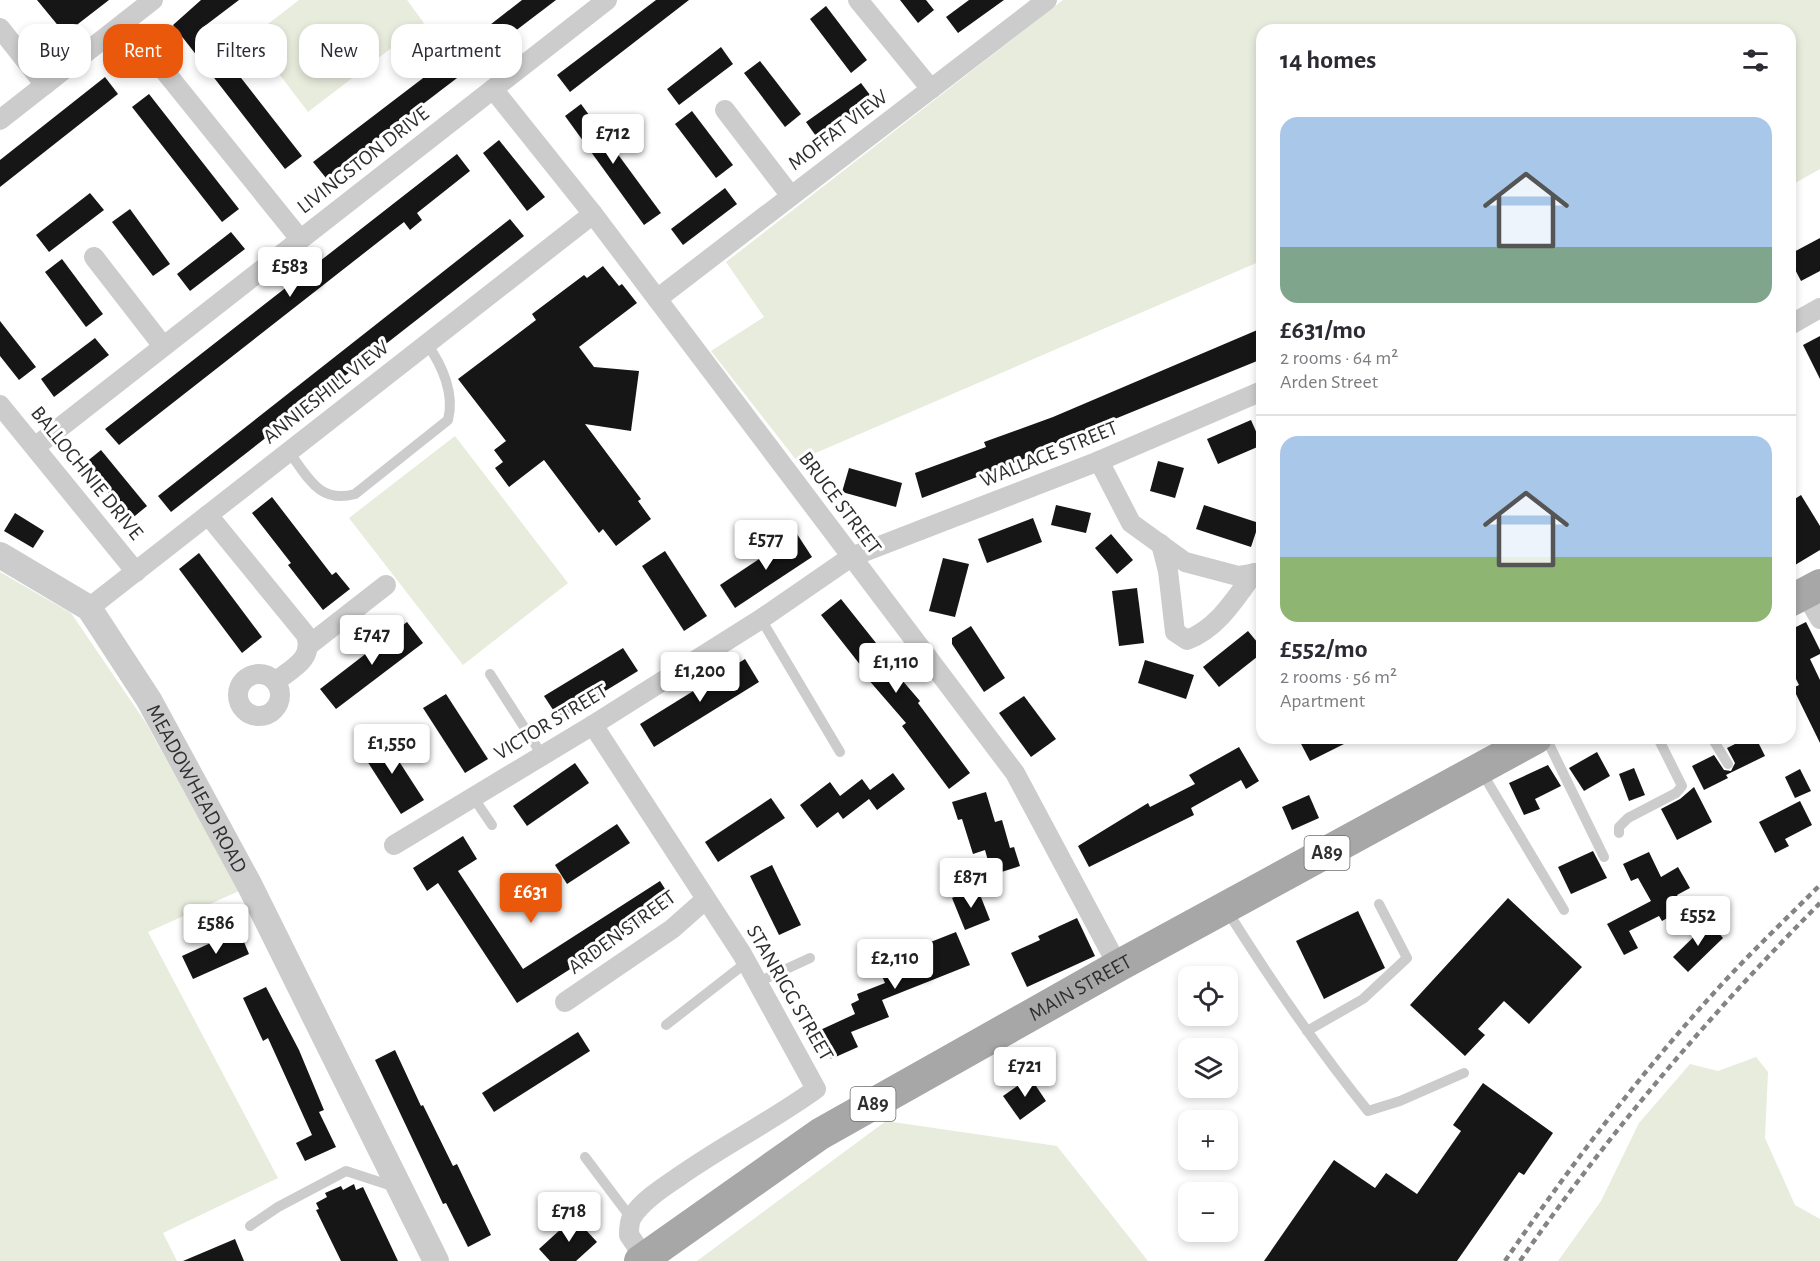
<!DOCTYPE html>
<meta charset="utf-8">
<style>
:root{--surface:#fff;--page:#f7f7f7;--text:#2b2b33;--muted:#7c7c81;--line:#e1e1e2;--accent:#ea580c}
body{margin:0;font-family:"Alegreya Sans",sans-serif;background:var(--page);color:var(--text);height:100vh;display:flex;flex-direction:column;font-size:22px;white-space:nowrap}
*{box-sizing:border-box;margin:0}
p{font-size:20px;color:var(--muted)}
.icon{flex:none;width:33px;height:33px;fill:none;stroke:currentColor;stroke-width:2;stroke-linecap:round;stroke-linejoin:round}
.map{position:relative;flex:1;overflow:hidden}
.side{position:absolute;left:1256px;top:24px;width:540px;height:720px;display:flex;flex-direction:column;background:var(--surface);border-radius:18px;box-shadow:0 3px 9px #0003}
.side>*{flex:none}
.top-card{position:absolute;left:18px;top:24px;width:570px;height:54px;display:flex;gap:12px}
.buttons{position:absolute;left:1178px;top:966px;display:grid;gap:12px}
.buttons a{display:grid;place-items:center;width:60px;height:60px;border-radius:12px;background:var(--surface);box-shadow:0 3px 9px #0003;font-size:30px}
.price{position:absolute;translate:-50% -51px;padding:0 14px;border-radius:6px;background:#fff;color:#222;font-size:20px;line-height:39px;filter:drop-shadow(0 2px 3px #0008)}
.price::after{content:'';position:absolute;left:50%;top:36px;width:18px;height:14px;margin-left:-9px;background:inherit;clip-path:polygon(0 0,100% 0,50% 100%)}
.price.selected{background:var(--accent);color:#fff}
ul{padding:0;list-style:none}
li{display:grid;align-content:center;gap:12px;height:318px;padding:0 24px}
li+li{border-top:2px solid var(--line)}
li span{display:grid;place-items:center;height:186px;border-radius:18px;color:#555}
li>.icon{margin-inline-start:auto}
span .icon{width:108px;height:108px;fill:#fffc;stroke-width:1}
li b{font-size:26px}
h2{display:flex;justify-content:space-between;align-items:center;height:72px;padding:0 24px;font-size:26px}
.chip{padding:0 21px;border-radius:18px;background:var(--surface);box-shadow:0 3px 9px #0003;font-size:21px;line-height:54px}
.chip.selected{background:var(--accent);color:#fff}
.map>svg:first-child{display:block}
</style>
<div class="map">
<svg width="1820" height="1261" viewBox="0 0 1820 1261">
<rect width="100%" height="100%" fill="#fff"/>
<g fill="#e7ecdd">
<polygon points="299,0 407,0 424,23 308,112 251,37"/>
<polygon points="1063,0 1820,0 1820,169 1790,186 1790,30 1262,30 1261,261 797,461 711,351 764,317 726,262"/>
<polygon points="455,436 568,583 463,665 349,518"/>
<polygon points="0,572 71,613 146,723 239,891 148,932 278,1178 163,1233 177,1261 0,1261"/>
<polygon points="1756,1057 1768,1072 1765,1138 1795,1205 1820,1219 1820,1261 1558,1261 1601,1201 1639,1123 1690,1064 1718,1071"/>
<polygon points="886,1121 1057,1146 1148,1261 697,1261"/>
</g>
<g fill="#161616">
<polygon points="37,0 109,0 65,34"/>
<polygon points="201,0 239,0 202,28 302,156 285,169 173,25"/>
<polygon points="522,0 556,0 493,48 481,32"/>
<polygon points="656,0 689,0 570,92 557,75"/>
<polygon points="900,0 926,0 934,10 918,23"/>
<polygon points="969,0 1004,0 958,33 946,17"/>
<polygon points="826,6 867,60 851,73 810,19"/>
<polygon points="721,47 733,64 679,105 667,89"/>
<polygon points="448,59 461,75 326,178 313,162"/>
<polygon points="760,61 801,114 785,127 744,73"/>
<polygon points="105,77 118,94 0,187 0,160"/>
<polygon points="861,83 873,99 818,139 806,122"/>
<polygon points="149,94 239,209 222,222 132,107"/>
<polygon points="581,104 661,213 644,225 565,116"/>
<polygon points="692,111 733,165 716,178 675,124"/>
<polygon points="499,140 545,197 527,211 483,153"/>
<polygon points="457,154 470,171 417,213 422,220 410,230 404,222 391,232 119,445 105,429"/>
<polygon points="725,188 737,204 683,245 671,229"/>
<polygon points="90,193 104,210 49,252 36,235"/>
<polygon points="130,209 170,264 153,276 112,222"/>
<polygon points="510,219 524,236 171,512 158,496"/>
<polygon points="231,232 245,249 190,291 177,274"/>
<polygon points="1820,238 1820,271 1801,281 1790,260 1790,254"/>
<polygon points="62,259 103,314 86,327 45,272"/>
<polygon points="603,266 619,286 622,284 637,303 579,347 594,367 639,371 631,431 585,424 641,499 638,501 651,519 616,546 603,529 599,533 544,460 509,487 495,468 503,462 494,450 506,441 458,379 536,320 532,314 584,275 587,278"/>
<polygon points="0,321 36,367 19,380 0,356"/>
<polygon points="1262,328 1262,359 1046,447 1047,450 922,498 915,473 986,447 984,442 1053,417"/>
<polygon points="1820,336 1820,379 1803,345"/>
<polygon points="95,338 109,355 54,397 41,379"/>
<polygon points="1251,420 1262,445 1218,464 1207,439"/>
<polygon points="101,450 147,506 130,520 85,463"/>
<polygon points="1158,461 1184,468 1175,498 1150,491"/>
<polygon points="849,468 902,483 896,507 842,492"/>
<polygon points="1801,495 1820,526 1820,550 1790,568 1790,502"/>
<polygon points="272,497 332,575 336,572 350,589 323,610 288,565 291,563 252,513"/>
<polygon points="1056,505 1091,513 1086,533 1051,525"/>
<polygon points="1204,505 1259,523 1251,547 1196,529"/>
<polygon points="15,513 44,531 33,548 4,531"/>
<polygon points="1033,518 1042,542 987,563 978,539"/>
<polygon points="797,534 812,557 735,608 720,585"/>
<polygon points="1111,534 1133,560 1117,574 1095,548"/>
<polygon points="665,551 707,616 684,631 642,566"/>
<polygon points="199,553 262,637 242,653 179,569"/>
<polygon points="943,558 969,564 955,617 929,611"/>
<polygon points="1137,588 1144,643 1119,646 1112,591"/>
<polygon points="841,599 880,648 877,651 920,701 918,703 970,773 949,789 902,726 906,723 867,678 869,676 821,615"/>
<polygon points="407,622 423,643 336,709 320,689"/>
<polygon points="1806,622 1820,650 1820,654 1810,659 1820,680 1820,743 1793,688 1799,685 1790,667 1790,630"/>
<polygon points="971,626 1005,678 984,692 952,644 952,638"/>
<polygon points="1248,631 1262,648 1262,653 1219,687 1203,667"/>
<polygon points="623,648 638,671 559,719 544,696"/>
<polygon points="745,659 759,682 654,747 640,724"/>
<polygon points="1145,660 1194,675 1186,699 1138,683"/>
<polygon points="446,694 488,759 465,773 423,708"/>
<polygon points="1024,696 1056,739 1031,757 999,713"/>
<polygon points="382,735 424,800 401,814 360,750"/>
<polygon points="1298,738 1356,738 1310,761"/>
<polygon points="1747,738 1756,738 1765,756 1726,775 1728,778 1704,790 1692,766 1714,755 1724,770 1731,771 1735,763 1727,748"/>
<polygon points="1239,747 1259,781 1246,789 1241,780 1191,808 1194,815 1089,867 1078,846 1148,803 1150,807 1195,784 1189,775"/>
<polygon points="1597,752 1610,776 1584,791 1569,768"/>
<polygon points="575,763 589,783 527,826 513,806"/>
<polygon points="1548,765 1561,786 1535,799 1540,809 1524,815 1509,783"/>
<polygon points="1634,768 1645,795 1629,801 1619,774"/>
<polygon points="1800,769 1811,791 1795,798 1785,777"/>
<polygon points="893,773 905,789 877,810 869,799 843,819 838,812 817,828 800,805 830,782 840,796 862,779 870,790"/>
<polygon points="1694,787 1712,822 1677,840 1661,809 1680,799"/>
<polygon points="986,792 995,822 1002,820 1010,848 1014,847 1020,866 992,875 985,850 973,854 962,819 958,820 952,802"/>
<polygon points="1309,795 1319,818 1292,830 1282,807"/>
<polygon points="771,798 785,818 718,862 705,842"/>
<polygon points="1800,801 1812,825 1785,839 1789,846 1775,853 1759,822"/>
<polygon points="617,824 630,843 567,884 555,865"/>
<polygon points="463,836 477,859 458,871 523,969 660,881 674,903 517,1003 438,883 427,891 413,868"/>
<polygon points="1593,851 1607,878 1571,894 1558,867"/>
<polygon points="1649,852 1661,877 1678,867 1690,888 1677,895 1684,909 1662,921 1659,916 1629,931 1638,948 1624,955 1607,924 1651,901 1638,878 1631,881 1623,864"/>
<polygon points="772,865 801,925 779,935 750,876"/>
<polygon points="977,887 990,920 965,930 952,898"/>
<polygon points="1508,898 1582,967 1529,1024 1504,1001 1478,1029 1485,1035 1465,1056 1410,1005"/>
<polygon points="1358,911 1385,968 1324,999 1296,941"/>
<polygon points="1077,918 1095,956 1027,987 1011,953 1040,940 1038,936"/>
<polygon points="1709,922 1723,938 1688,972 1673,957"/>
<polygon points="239,930 249,954 193,979 182,956"/>
<polygon points="956,932 970,965 882,1000 889,1017 851,1032 858,1047 831,1059 818,1031 855,1014 851,1004 859,1000 857,994 885,983 879,969 925,950 923,945"/>
<polygon points="266,987 299,1050 324,1110 319,1112 336,1147 305,1161 296,1143 312,1135 268,1038 263,1041 243,998"/>
<polygon points="578,1032 590,1051 494,1112 482,1093"/>
<polygon points="395,1050 421,1106 423,1105 453,1166 457,1164 491,1235 468,1247 446,1203 443,1204 375,1060"/>
<polygon points="1030,1077 1046,1101 1020,1120 1003,1096"/>
<polygon points="1483,1083 1553,1133 1524,1175 1519,1172 1457,1261 1264,1261 1334,1160 1375,1188 1386,1173 1417,1194 1461,1131 1453,1125"/>
<polygon points="354,1184 356,1190 363,1187 398,1261 341,1261 316,1210 319,1209 316,1203 327,1197 325,1193 341,1186 343,1190"/>
<polygon points="574,1217 597,1242 576,1261 550,1261 539,1249"/>
<polygon points="235,1239 244,1261 183,1261"/>
</g>
<g fill="none" stroke-linecap="round" stroke-linejoin="round">
<g stroke="#ccc" stroke-width="10">
<path d="M 289,452 C 308,477 319,504 355,494 L 448,420 C 455,394 442,365 427,344"/>
<polyline points="761,619 840,752"/>
<polyline points="490,674 542,755"/>
<polyline points="1546,738 1604,857"/>
<polyline points="1712,738 1728,764"/>
<polyline points="1481,771 1564,910"/>
<polyline points="473,797 492,825"/>
<polyline points="1619,833 1619,827 1628,818 1676,793 1682,786 1658,738"/>
<path d="M 1226,909 C 1270,979 1316,1047 1368,1111 L 1400,1101 L 1464,1073"/>
<polyline points="758,982 810,958"/>
<polyline points="666,1025 747,962"/>
<polyline points="1307,1031 1363,999 1407,958 1379,904"/>
<polyline points="585,1157 631,1218"/>
<polyline points="250,1226 278,1207 346,1171 395,1187"/>
</g>
<g stroke="#ccc" stroke-width="20">
<polyline points="858,0 931,89"/>
<polyline points="125,22 300,239"/>
<polyline points="0,28 45,85"/>
<polyline points="493,89 593,214 1015,773 1118,966"/>
<polyline points="725,110 791,196"/>
<polyline points="0,120 153,0"/>
<polyline points="94,257 163,346"/>
<polyline points="657,299 1047,0"/>
<polyline points="1790,325 1820,308"/>
<polyline points="0,405 136,572"/>
<polyline points="35,447 607,0"/>
<polyline points="1099,461 1131,523 1185,562 1238,576 1262,572"/>
<path d="M 208,515 L 306,635 C 314,659 293,668 276,681"/>
<path d="M 1161,544 L 1168,571 L 1175,632 L 1187,640 C 1218,628 1235,599 1254,573"/>
<polyline points="1805,593 1820,619"/>
<polyline points="89,608 593,214"/>
<polyline points="309,645 386,585"/>
<circle cx="259" cy="695" r="21"/>
<path d="M 593,725 L 742,954 L 816,1089 C 772,1121 722,1146 677,1178 C 662,1188 641,1202 632,1217 C 629,1222 629,1230 629,1235 L 644,1257"/>
<polyline points="394,845 593,725 761,619 851,557 1099,461 1262,391"/>
<polyline points="565,1002 672,929 706,899"/>
</g>
<path stroke="#ccc" stroke-width="26" id="s1" d="M 0,555 L 89,608 L 149,700 L 249,884 L 436,1261"/>
<g stroke="#a7a7a7" stroke-width="32">
<polyline points="1790,601 1820,585"/>
<path id="s2" d="M 640,1261 L 820,1134 L 1118,966 L 1536,738"/>
</g>
<g stroke="#848484" stroke-width="4.5" stroke-dasharray="6 4.5" stroke-linecap="butt">
<path d="M 1505,1261 C 1568,1169 1637,1078 1712,995 C 1746,957 1784,921 1820,885"/>
<path d="M 1520,1261 C 1609,1133 1710,1014 1820,903"/>
</g>
</g>
<g text-anchor="middle" dominant-baseline="central" stroke-width="6" stroke-linejoin="round" paint-order="stroke">
<g fill="#fff" stroke="#6d6d6d" stroke-width="1.5">
<rect x="1304.5" y="836" width="45" height="34" rx="4.5"/>
<rect x="850.5" y="1087" width="45" height="34" rx="4.5"/>
</g>
<g font-size="20" font-weight="bold" fill="#2f2f2f">
<text x="1327" y="853">A89</text>
<text x="873" y="1104">A89</text>
</g>
<g font-size="21" fill="#2f2f2f" stroke="#fff">
<text transform="translate(838 130) rotate(-37)">MOFFAT VIEW</text>
<text transform="translate(363 160) rotate(-38)">LIVINGSTON DRIVE</text>
<text transform="translate(326 392) rotate(-38)">ANNIESHILL VIEW</text>
<text transform="translate(1049 454) rotate(-22)">WALLACE STREET</text>
<text transform="translate(87 473) rotate(51)">BALLOCHNIE DRIVE</text>
<text transform="translate(840 503) rotate(53)">BRUCE STREET</text>
<text transform="translate(551 722) rotate(-31)">VICTOR STREET</text>
<text stroke="none"><textPath href="#s1" startOffset="314">MEADOWHEAD ROAD</textPath></text>
<text transform="translate(622 932) rotate(-36)">ARDEN STREET</text>
<text stroke="none"><textPath href="#s2" startOffset="519">MAIN STREET</textPath></text>
<text transform="translate(790 993) rotate(60)">STANRIGG STREET</text>
</g>
</g>
</svg>
<div class="buttons">
<a><svg class="icon" aria-label="locate" viewBox="0 0 24 24"><circle cx="12" cy="12" r="6"/><path d="M12 2v4M12 18v4M2 12h4M18 12h4"/></svg></a>
<a><svg class="icon" aria-label="layers" viewBox="0 0 24 24"><path d="M12 4l9 5-9 5-9-5zM3 14l9 5 9-5"/></svg></a>
<a>+</a>
<a>−</a>
</div>
<b class="price" style="left:613px;top:165px">£712</b>
<b class="price" style="left:290px;top:298px">£583</b>
<b class="price" style="left:766px;top:571px">£577</b>
<b class="price" style="left:372px;top:666px">£747</b>
<b class="price" style="left:896px;top:694px">£1,110</b>
<b class="price" style="left:700px;top:703px">£1,200</b>
<b class="price" style="left:392px;top:775px">£1,550</b>
<b class="price" style="left:971px;top:909px">£871</b>
<b class="price selected" style="left:531px;top:924px">£631</b>
<b class="price" style="left:1698px;top:947px">£552</b>
<b class="price" style="left:216px;top:955px">£586</b>
<b class="price" style="left:895px;top:990px">£2,110</b>
<b class="price" style="left:1025px;top:1098px">£721</b>
<b class="price" style="left:569px;top:1243px">£718</b>
<div class="top-card">
<a class="chip">Buy</a>
<a class="chip selected">Rent</a>
<a class="chip">Filters</a>
<a class="chip">New</a>
<a class="chip">Apartment</a>
</div>
<section class="side">
<h2>14 homes<svg class="icon" aria-label="filters" viewBox="0 0 24 24"><path d="M4 7h16M4 17h16"/><circle cx="9" cy="7" r="2"/><circle cx="15" cy="17" r="2"/></svg></h2>
<ul>
<li><span style="background:linear-gradient(#a9c7e8 70%,#7fa58c 0)"><svg class="icon" aria-label="home" viewBox="0 0 24 24"><path d="M3 11l9-7 9 7M6 9v11h12V9"/></svg></span><div><b>£631/mo</b><p>2 rooms · 64 m²</p><p>Arden Street</p></div></li>
<li><span style="background:linear-gradient(#a9c7e8 65%,#8fb573 0)"><svg class="icon" aria-label="home" viewBox="0 0 24 24"><path d="M3 11l9-7 9 7M6 9v11h12V9"/></svg></span><div><b>£552/mo</b><p>2 rooms · 56 m²</p><p>Apartment</p></div></li>
</ul>
</section>
</div>
